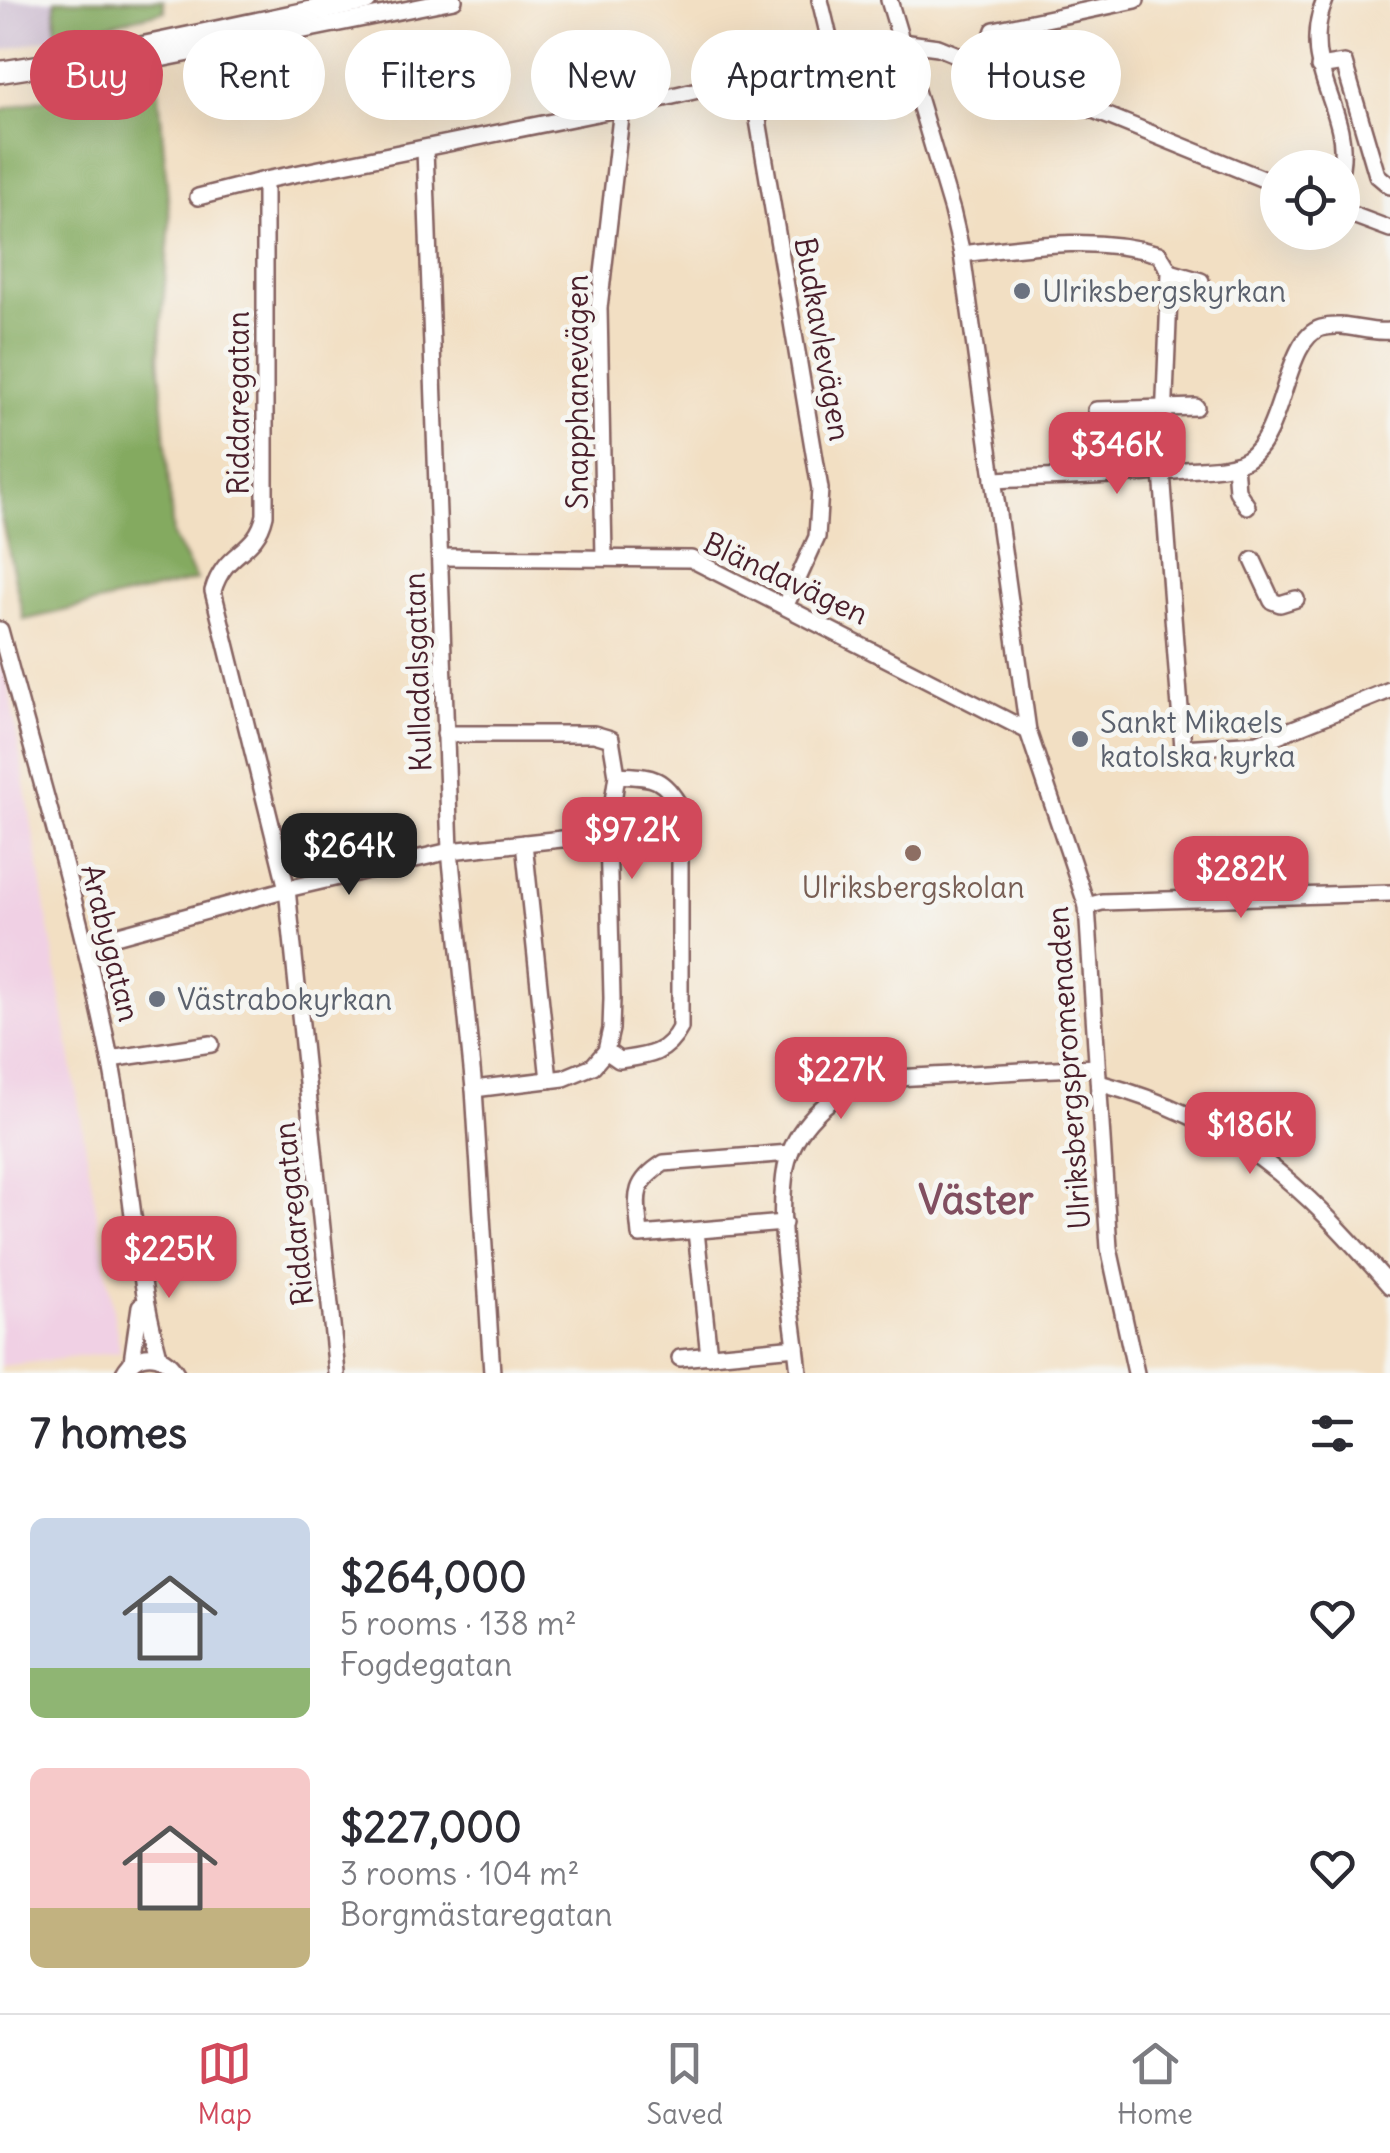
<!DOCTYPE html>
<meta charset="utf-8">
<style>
:root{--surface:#fff;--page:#f7f7f7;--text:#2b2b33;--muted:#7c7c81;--line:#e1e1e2;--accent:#d1495b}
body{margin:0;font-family:Delius,sans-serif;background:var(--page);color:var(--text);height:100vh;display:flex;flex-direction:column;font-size:38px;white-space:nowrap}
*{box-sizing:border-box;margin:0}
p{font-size:32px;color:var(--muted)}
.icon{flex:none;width:55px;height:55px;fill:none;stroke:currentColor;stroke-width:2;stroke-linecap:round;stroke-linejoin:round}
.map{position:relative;height:1373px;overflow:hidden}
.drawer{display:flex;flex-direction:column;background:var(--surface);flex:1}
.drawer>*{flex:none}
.guide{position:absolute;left:30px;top:30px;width:1330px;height:90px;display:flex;gap:20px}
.buttons{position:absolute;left:1260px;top:150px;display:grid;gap:20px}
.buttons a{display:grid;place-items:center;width:100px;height:100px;border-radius:50%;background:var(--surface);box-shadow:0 10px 40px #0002;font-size:50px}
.price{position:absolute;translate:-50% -85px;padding:0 22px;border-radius:20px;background:var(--accent);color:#fff;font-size:32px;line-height:65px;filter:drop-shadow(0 2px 5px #0008)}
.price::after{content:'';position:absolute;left:50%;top:60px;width:30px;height:22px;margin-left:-15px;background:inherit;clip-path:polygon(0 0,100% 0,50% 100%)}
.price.active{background:#222;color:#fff}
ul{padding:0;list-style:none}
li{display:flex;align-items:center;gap:30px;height:250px;padding:0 30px}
li span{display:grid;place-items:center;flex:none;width:280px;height:200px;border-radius:15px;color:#555}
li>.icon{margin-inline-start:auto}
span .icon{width:120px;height:120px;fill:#fffc;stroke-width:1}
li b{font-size:42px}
h2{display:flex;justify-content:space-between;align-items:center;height:120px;padding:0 30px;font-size:42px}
.pill{padding:0 35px;border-radius:45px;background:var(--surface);box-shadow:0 10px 40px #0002;font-size:35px;line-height:90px}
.pill.active{background:var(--accent);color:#fff}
.tab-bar{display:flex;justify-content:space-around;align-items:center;height:140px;border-top:2px solid var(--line);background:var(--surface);font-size:28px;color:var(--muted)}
.tab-bar a{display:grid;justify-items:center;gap:5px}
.tab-bar .active{color:var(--accent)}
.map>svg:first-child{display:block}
</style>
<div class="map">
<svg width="1390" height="1373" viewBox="0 0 1390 1373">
<rect width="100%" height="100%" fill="#f6f6f2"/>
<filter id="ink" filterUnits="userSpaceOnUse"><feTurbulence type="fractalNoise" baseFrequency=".01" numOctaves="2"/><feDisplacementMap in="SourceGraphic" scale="20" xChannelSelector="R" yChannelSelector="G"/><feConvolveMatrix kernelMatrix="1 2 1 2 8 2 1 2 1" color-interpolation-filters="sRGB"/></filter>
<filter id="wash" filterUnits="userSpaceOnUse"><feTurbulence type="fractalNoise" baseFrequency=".0048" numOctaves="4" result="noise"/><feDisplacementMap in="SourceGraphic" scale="40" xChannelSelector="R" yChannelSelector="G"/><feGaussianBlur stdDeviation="2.25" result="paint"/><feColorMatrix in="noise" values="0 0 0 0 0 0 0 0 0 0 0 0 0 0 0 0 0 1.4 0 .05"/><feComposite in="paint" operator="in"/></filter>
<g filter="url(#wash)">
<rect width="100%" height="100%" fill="#f2dfc3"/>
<polygon fill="#f0d0e4" points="0,656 9,688 120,1352 0,1366"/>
<polygon fill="#cebed1" points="0,0 55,0 56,37 0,51"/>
<g fill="#84aa60" stroke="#676446" stroke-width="2.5">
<polygon points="55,0 163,0 165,11 56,37"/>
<polygon points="157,70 170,222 159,355 173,536 197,580 24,620 0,512 0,110"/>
</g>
</g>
<g filter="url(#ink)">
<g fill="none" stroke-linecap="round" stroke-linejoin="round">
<g stroke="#856260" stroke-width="20">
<g id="minor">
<polyline points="820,0 834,58"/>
<polyline points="889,0 952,211 962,254 1028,731 1087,906 1109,1248 1136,1373"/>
<path d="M 1325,0 C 1297,68 1351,106 1341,168"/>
<polyline points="144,46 160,59 454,0"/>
<polyline points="982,64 994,30 1136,0"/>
<polyline points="1319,67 1344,63 1377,175 1390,186"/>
<polyline points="751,78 820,489 817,537 786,605"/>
<polyline points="425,149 450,851 474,1089 492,1373"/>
<path d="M 265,180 L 265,515 C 256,555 225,549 213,591 L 287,889 L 337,1373"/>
<polyline points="198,197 265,180 622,108 901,42 938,47 1278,185"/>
<polyline points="1342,211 1390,229"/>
<path d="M 962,254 C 1029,246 1092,235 1159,254 L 1170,272 L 1162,472 L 1183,748 L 1258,743 L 1390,690"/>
<polyline points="1170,272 1201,281"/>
<polyline points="1131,409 1196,407"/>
<polyline points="1096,410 1131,409 1131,473"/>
<polyline points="1235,464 1237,491 1247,506"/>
<path d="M 993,480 C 1058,477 1122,476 1186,470 C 1206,468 1230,469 1247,459 C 1285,435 1284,339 1321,328 C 1344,321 1367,334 1390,331"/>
<polyline points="441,557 691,559 1028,731"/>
<polyline points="604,557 599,308 622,108"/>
<polyline points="1253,560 1272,601 1280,604 1296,599"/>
<path d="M 0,630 C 39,774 82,917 111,1064 C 130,1161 133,1261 159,1356"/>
<polyline points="445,734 594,734 611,739 617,775 608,834 612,998 611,1029 606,1051 593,1066 564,1078 474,1089"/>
<polyline points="524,843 549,1080"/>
<polyline points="1087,906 1102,902 1390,893"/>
<polyline points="86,944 287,889 450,851 608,834"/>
<path d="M 606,1051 L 619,1060 C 647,1056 666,1055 680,1028 L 680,807 C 662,775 651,777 617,775"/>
<polyline points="110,1059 211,1044"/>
<path d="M 1099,1083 C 1235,1120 1300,1182 1390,1286"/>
<path d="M 784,1223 L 640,1235 C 637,1199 630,1184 664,1163 L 790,1153"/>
<polyline points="696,1231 709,1356"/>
<polyline points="680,1358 796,1347"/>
<polyline points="132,1361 140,1306"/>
<path d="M 124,1373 C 136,1350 163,1350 176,1373"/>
<path d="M 799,1373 C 793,1309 775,1230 786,1167 C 794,1128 829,1093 868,1083 C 894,1076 924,1077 951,1075 C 1000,1072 1048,1069 1097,1067"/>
</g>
</g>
<g stroke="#856260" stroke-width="25">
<polyline id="major" points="0,72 96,57 366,0"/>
</g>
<use href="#minor" stroke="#fff" stroke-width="15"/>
<use href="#major" stroke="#fff" stroke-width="20"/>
</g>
</g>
<g fill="#6b7280" stroke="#f6f6f2" stroke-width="4">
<circle cx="1022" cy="291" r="10"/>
<circle cx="1080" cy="739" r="10"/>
<circle cx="157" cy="999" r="10"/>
</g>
<circle fill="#8d6e63" stroke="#f6f6f2" stroke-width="4" cx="913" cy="853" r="10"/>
<g text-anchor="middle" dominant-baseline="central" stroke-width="10" stroke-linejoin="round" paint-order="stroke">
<g font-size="30" fill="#5b616d" stroke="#f6f6f2" text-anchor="start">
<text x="1042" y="291">Ulriksbergskyrkan</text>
<text x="1100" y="722">Sankt Mikaels<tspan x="1100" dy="34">katolska kyrka</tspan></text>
<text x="177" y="999">Västrabokyrkan</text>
</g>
<g font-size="30" fill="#4a1f2b" stroke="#f6f6f2">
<text transform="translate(823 339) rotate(80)">Budkavlevägen</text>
<text transform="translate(577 392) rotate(-90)">Snapphanevägen</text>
<text transform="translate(238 403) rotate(-90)">Riddaregatan</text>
<text transform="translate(786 578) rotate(25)">Bländavägen</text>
<text transform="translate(417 672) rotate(-92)">Kulladalsgatan</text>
<text transform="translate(111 943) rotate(76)">Arabygatan</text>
<text transform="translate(1068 1068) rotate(-94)">Ulriksbergspromenaden</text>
<text transform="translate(293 1214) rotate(-96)">Riddaregatan</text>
</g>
<g font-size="30" fill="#785e54" stroke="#f6f6f2">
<text x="913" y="887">Ulriksbergskolan</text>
</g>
<g font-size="40" font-weight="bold" fill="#814f60" stroke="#f6f6f2">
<text x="976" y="1200">Väster</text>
</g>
</g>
</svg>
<div class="buttons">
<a><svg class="icon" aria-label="locate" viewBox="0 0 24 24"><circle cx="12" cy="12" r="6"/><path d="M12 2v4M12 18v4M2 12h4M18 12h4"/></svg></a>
</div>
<b class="price" style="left:1117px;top:497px">$346K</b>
<b class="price" style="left:632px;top:882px">$97.2K</b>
<b class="price active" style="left:349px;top:898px">$264K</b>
<b class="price" style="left:1241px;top:921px">$282K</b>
<b class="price" style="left:841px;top:1122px">$227K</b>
<b class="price" style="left:1250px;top:1177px">$186K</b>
<b class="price" style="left:169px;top:1301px">$225K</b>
<div class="guide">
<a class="pill active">Buy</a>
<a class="pill">Rent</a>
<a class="pill">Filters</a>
<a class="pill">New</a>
<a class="pill">Apartment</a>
<a class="pill">House</a>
</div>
</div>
<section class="drawer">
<h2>7 homes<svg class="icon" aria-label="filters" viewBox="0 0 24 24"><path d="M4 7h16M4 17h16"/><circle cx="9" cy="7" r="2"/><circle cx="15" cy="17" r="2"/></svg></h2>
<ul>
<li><span style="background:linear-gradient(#c9d6e8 75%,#8fb573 0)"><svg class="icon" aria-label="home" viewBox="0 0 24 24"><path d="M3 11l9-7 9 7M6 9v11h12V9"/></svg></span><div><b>$264,000</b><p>5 rooms · 138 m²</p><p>Fogdegatan</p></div><svg class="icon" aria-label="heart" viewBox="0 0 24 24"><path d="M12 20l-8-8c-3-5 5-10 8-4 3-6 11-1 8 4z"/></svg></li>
<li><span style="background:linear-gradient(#f6c9c9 70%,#c2b280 0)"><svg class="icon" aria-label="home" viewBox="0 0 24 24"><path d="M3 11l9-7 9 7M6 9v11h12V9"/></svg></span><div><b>$227,000</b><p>3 rooms · 104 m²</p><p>Borgmästaregatan</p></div><svg class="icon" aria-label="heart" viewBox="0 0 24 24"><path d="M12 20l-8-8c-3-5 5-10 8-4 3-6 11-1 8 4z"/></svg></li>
</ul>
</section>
<nav class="tab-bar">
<a class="active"><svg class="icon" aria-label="map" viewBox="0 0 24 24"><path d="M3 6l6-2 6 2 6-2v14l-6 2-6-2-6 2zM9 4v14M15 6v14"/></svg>Map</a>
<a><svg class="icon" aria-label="saved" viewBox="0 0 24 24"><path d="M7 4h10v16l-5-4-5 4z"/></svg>Saved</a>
<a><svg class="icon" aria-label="home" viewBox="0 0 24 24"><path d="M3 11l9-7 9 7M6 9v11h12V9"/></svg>Home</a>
</nav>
